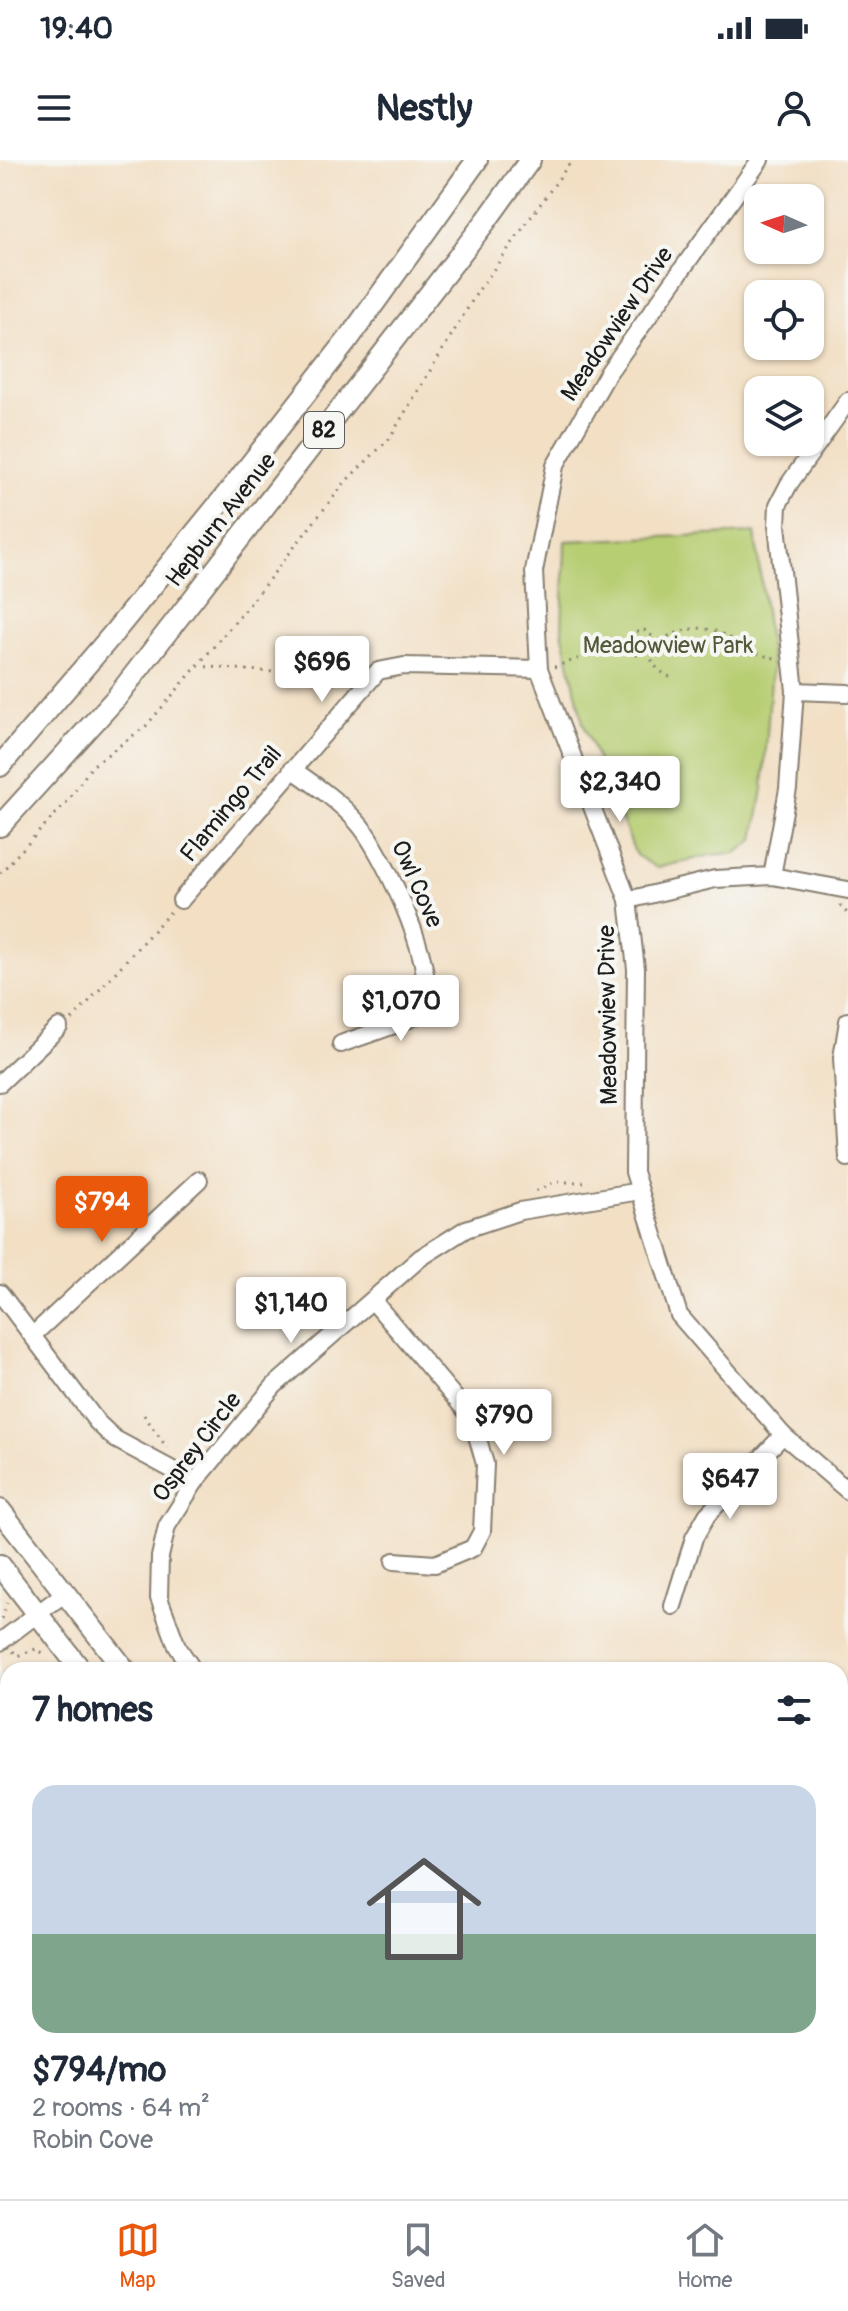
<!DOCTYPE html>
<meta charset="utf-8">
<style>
:root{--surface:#fff;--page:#f2f2f3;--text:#1f2937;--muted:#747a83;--line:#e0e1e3;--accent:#ea580c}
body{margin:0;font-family:Pangolin,sans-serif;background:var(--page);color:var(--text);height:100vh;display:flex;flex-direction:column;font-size:30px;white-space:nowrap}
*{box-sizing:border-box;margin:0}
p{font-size:26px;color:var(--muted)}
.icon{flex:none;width:44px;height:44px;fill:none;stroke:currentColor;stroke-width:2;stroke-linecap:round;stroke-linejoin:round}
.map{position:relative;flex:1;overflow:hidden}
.details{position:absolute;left:0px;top:1502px;width:848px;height:538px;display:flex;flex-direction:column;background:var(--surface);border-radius:24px 24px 0 0;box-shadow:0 2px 6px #0004}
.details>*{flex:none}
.needle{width:52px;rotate:273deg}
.tools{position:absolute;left:744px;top:24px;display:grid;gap:16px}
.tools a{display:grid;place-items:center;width:80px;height:80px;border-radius:16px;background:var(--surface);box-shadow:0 2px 6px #0004;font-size:40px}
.price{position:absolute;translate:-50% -68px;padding:0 18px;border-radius:8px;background:#fff;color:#222;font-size:26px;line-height:52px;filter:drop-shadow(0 2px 4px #0008)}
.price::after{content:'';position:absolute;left:50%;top:48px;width:24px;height:18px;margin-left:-12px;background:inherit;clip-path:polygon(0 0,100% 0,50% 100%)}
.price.on{background:var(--accent);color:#fff}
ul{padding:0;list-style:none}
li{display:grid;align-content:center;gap:16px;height:424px;padding:0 32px}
li span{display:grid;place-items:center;height:248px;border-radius:24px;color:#555}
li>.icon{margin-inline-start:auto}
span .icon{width:144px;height:144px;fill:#fffc;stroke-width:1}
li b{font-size:34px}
h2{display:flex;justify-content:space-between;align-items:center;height:96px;padding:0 32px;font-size:34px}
.status{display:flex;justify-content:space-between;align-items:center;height:56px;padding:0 40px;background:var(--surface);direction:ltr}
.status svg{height:22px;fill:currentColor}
header{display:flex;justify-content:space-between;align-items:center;height:104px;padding:0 32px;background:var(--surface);font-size:36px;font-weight:700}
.dock{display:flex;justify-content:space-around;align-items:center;height:112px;border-top:2px solid var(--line);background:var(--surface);font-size:22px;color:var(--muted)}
.dock a{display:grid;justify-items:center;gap:4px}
.dock .on{color:var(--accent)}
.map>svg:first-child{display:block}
</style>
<div class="status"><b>19:40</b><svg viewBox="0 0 49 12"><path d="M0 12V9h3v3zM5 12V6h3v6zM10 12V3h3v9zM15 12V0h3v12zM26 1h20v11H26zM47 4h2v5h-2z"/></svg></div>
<header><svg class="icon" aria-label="menu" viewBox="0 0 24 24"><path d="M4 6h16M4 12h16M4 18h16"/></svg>Nestly<svg class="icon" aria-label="person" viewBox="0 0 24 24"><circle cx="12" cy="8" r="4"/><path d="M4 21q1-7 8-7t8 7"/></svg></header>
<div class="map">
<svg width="848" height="2039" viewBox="0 0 848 2039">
<rect width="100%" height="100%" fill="#f6f6f2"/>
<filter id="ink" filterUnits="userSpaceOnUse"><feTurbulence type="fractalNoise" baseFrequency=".0125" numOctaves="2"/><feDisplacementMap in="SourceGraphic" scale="16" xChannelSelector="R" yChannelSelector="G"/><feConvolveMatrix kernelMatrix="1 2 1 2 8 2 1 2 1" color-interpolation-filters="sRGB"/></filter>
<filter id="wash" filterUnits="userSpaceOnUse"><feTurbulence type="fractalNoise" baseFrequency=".006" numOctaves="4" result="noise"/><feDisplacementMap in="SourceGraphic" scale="32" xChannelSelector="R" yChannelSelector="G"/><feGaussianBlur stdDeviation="1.8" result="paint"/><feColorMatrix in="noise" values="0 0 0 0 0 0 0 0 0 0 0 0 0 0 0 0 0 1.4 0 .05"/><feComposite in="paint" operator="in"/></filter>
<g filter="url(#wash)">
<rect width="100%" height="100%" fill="#f2dfc4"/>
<polygon fill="#b7ce73" stroke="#6a7548" stroke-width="2" points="755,373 772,506 763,629 754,680 736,693 711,695 657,708 636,695 583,563 562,471 565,381"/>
</g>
<g filter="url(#ink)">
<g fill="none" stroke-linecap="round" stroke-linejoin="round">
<g stroke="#877e70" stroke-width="20">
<g id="minor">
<polyline points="760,0 608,213 555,306 534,411 539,509 628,740 636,809 634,1012 679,1155 783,1275 848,1331"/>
<polyline points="795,531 848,533"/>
<path d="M 292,609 C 315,625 340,642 358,663 C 382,690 447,823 420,853 C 413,860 356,878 341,884"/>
<polyline points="772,716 788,629 795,531 777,365 778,345 789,324 848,241"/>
<polyline points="181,740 378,511 404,506 539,509"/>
<polyline points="628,740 715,719 772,716 848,730"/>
<polyline points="848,861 842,898 848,998"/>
<polyline points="0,923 59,867"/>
<polyline points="0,1133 97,1262 115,1279 195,1322"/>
<polyline points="373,1141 472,1258 485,1304 482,1371 473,1388 435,1404 394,1401"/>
<polyline points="32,1176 199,1020"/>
<polyline points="673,1446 694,1378 707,1355 783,1275"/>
<polyline points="0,1482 65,1433"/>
<polyline points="193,1510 177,1486 159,1438 160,1397 167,1366 195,1322 274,1226 420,1098 466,1069 520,1051 640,1031"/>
<polyline points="840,1597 848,1589"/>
<polyline points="0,1651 8,1653"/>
<polyline points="0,1951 8,1949"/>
<polyline points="628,2039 630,2032"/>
</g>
</g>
<g stroke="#877e70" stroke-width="24">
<g id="major">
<polyline points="0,606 112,475 231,329 350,177 477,0"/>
<polyline points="0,666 116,538 486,61 530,0"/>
<polyline points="0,1350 125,1510"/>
<polyline points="0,1405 81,1510"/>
<polyline points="486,2032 491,2039"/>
<polyline points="529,2032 534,2039"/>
</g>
</g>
<g stroke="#877e70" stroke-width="3" stroke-dasharray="2 6" stroke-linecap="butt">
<polyline points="630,486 634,473 644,470 652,476 654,482"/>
<path d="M 649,492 C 653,507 660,513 675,519"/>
<polyline points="198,506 349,518"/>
<path d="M 554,507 L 586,496 L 630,487 L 637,495 L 649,492 L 654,482 C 665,478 678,471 691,469 C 723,463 746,496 776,498"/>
<polyline points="0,713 66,643 92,606 146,566 245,450 346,321 389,279 478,131 572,0"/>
<polyline points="840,745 848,754"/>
<polyline points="72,860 172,750"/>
<polyline points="536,1031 555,1022 590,1022"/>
<polyline points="144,1255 167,1288"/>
<polyline points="210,1277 212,1270 233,1249"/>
<polyline points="2,1459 7,1443"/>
<polyline points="13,1491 17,1496 36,1489 45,1494"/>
<polyline points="459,2032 465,2039"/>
<polyline points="368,2039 379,2032"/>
</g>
<use href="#minor" stroke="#fff" stroke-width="16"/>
<use href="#major" stroke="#fff" stroke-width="20"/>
</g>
</g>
<g text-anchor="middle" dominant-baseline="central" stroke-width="8" stroke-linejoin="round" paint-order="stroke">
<rect fill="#f6f6f2" stroke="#5d5d5c" stroke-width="2" x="304" y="252" width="40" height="36" rx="6"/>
<g font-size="22" font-weight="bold" fill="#1c1c1c">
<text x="324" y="270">82</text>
</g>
<g font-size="24" fill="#1c1c1c" stroke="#f6f6f2">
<text transform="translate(617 164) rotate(-56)">Meadowview Drive</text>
<text transform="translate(221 360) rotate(-52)">Hepburn Avenue</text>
<text transform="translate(231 644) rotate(-50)">Flamingo Trail</text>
<text transform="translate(417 724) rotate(66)">Owl Cove</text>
<text transform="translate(608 855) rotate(-91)">Meadowview Drive</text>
<text transform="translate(197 1287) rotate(-53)">Osprey Circle</text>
</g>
<g font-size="24" fill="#525a3a" stroke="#f6f6f2">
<text x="668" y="485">Meadowview Park</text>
</g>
</g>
</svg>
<div class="tools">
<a><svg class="needle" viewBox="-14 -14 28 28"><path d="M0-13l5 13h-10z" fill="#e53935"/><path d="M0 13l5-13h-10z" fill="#747a83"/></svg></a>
<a><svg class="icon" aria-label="locate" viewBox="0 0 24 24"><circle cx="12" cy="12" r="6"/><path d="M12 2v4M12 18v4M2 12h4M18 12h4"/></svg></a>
<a><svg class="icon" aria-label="layers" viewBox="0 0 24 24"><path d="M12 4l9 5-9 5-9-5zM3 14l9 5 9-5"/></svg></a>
</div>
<b class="price" style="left:322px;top:544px">$696</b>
<b class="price" style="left:620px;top:664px">$2,340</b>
<b class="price" style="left:401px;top:883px">$1,070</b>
<b class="price on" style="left:102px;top:1084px">$794</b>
<b class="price" style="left:291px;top:1185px">$1,140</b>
<b class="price" style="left:504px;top:1297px">$790</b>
<b class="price" style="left:730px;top:1361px">$647</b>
<section class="details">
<h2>7 homes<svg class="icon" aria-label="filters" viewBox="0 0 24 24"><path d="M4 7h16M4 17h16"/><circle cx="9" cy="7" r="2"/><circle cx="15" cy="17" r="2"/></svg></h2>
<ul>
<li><span style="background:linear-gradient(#c9d6e8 60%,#7fa58c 0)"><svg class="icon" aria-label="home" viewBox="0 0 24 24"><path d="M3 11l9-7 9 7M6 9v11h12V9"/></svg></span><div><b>$794/mo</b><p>2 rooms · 64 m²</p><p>Robin Cove</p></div></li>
</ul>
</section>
</div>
<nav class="dock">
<a class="on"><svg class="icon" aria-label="map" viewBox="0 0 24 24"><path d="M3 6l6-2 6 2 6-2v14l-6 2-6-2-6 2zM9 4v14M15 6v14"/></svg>Map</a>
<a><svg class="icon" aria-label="saved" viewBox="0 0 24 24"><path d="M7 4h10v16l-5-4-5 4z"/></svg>Saved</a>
<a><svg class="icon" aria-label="home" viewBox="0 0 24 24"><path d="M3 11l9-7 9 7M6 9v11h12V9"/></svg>Home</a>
</nav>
